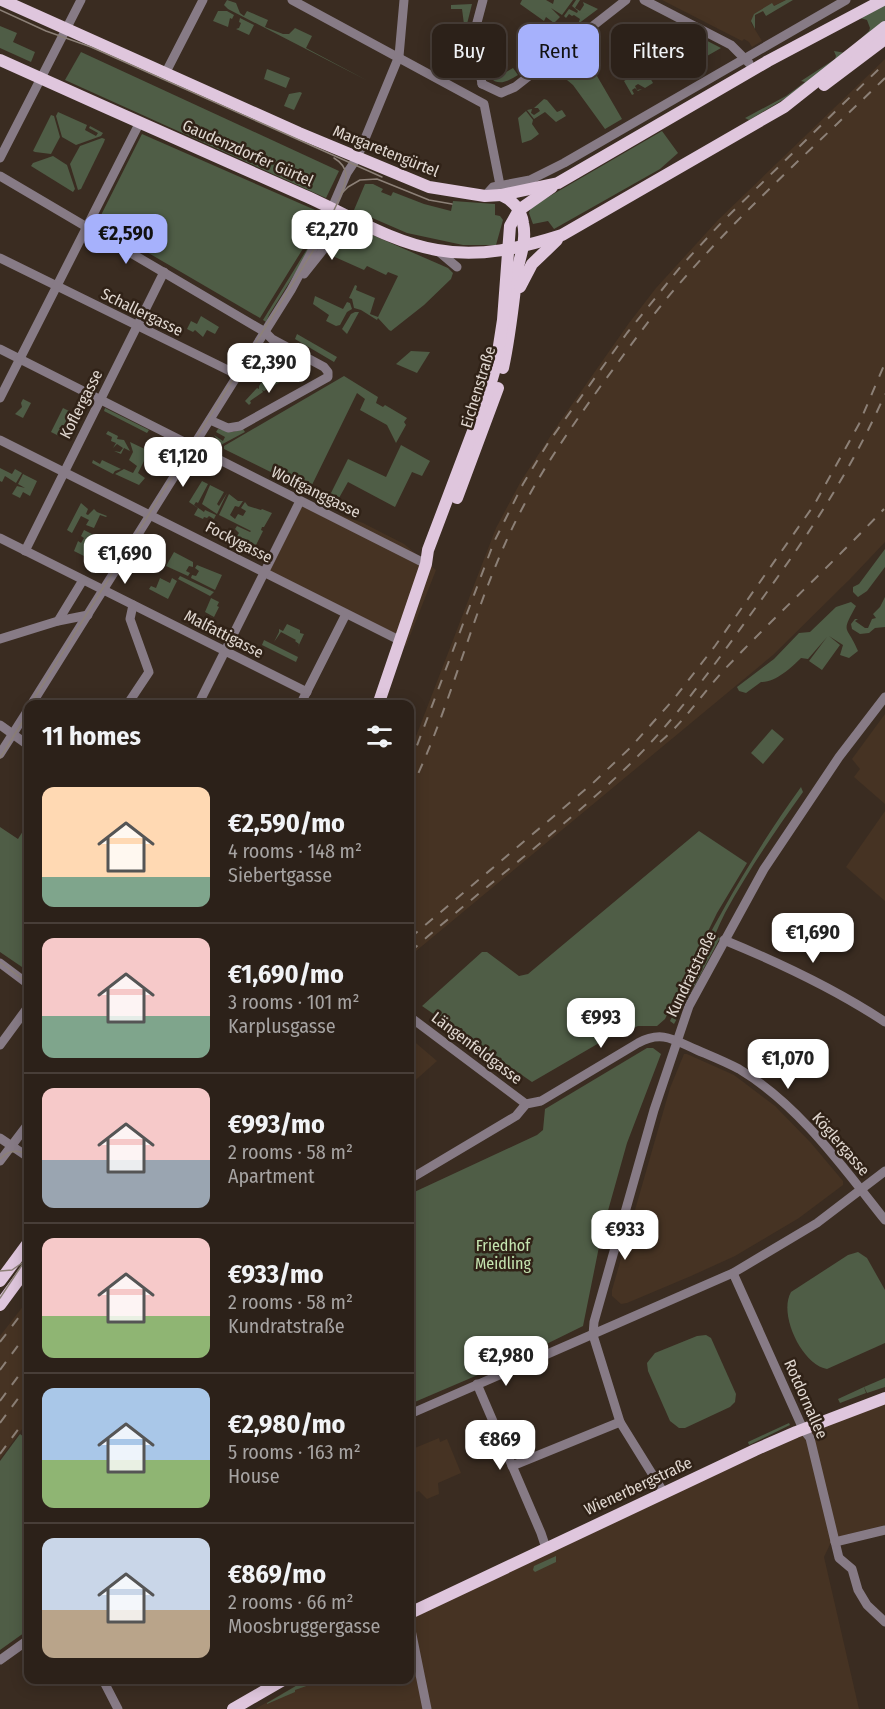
<!DOCTYPE html>
<meta charset="utf-8">
<style>
:root{--surface:#2c2119;--page:#382e26;--text:#f1f3f6;--muted:#a6a3a2;--line:#483e38;--accent:#a6b1fc}
body{margin:0;font-family:"Fira Sans Condensed",sans-serif;background:var(--page);color:var(--text);height:100vh;display:flex;flex-direction:column;font-size:22px;white-space:nowrap}
*{box-sizing:border-box;margin:0}
p{font-size:20px;color:var(--muted)}
.icon{flex:none;width:33px;height:33px;fill:none;stroke:currentColor;stroke-width:2;stroke-linecap:round;stroke-linejoin:round}
.map{position:relative;flex:1;overflow:hidden}
.side{position:absolute;left:24px;top:700px;width:390px;height:984px;display:flex;flex-direction:column;background:var(--surface);border-radius:12px;box-shadow:0 3px 15px #0003,0 0 0 2px var(--line)}
.side>*{flex:none}
.guide{position:absolute;left:432px;top:24px;width:363px;height:54px;display:flex;gap:12px}
.price{position:absolute;translate:-50% -51px;padding:0 14px;border-radius:12px;background:#fff;color:#222;font-size:20px;line-height:39px;filter:drop-shadow(0 2px 3px #0008)}
.price::after{content:'';position:absolute;left:50%;top:36px;width:18px;height:14px;margin-left:-9px;background:inherit;clip-path:polygon(0 0,100% 0,50% 100%)}
.price.selected{background:var(--accent);color:#111}
ul{padding:0;list-style:none}
li{display:flex;align-items:center;gap:18px;height:150px;padding:0 18px}
li+li{border-top:2px solid var(--line)}
li span{display:grid;place-items:center;flex:none;width:168px;height:120px;border-radius:12px;color:#555}
li>.icon{margin-inline-start:auto}
span .icon{width:72px;height:72px;fill:#fffc;stroke-width:1}
li b{font-size:26px}
h2{display:flex;justify-content:space-between;align-items:center;height:72px;padding:0 18px;font-size:26px}
.tag{padding:0 21px;border-radius:12px;background:var(--surface);box-shadow:0 3px 15px #0003,0 0 0 2px var(--line);font-size:21px;line-height:54px}
.tag.selected{background:var(--accent);color:#111}
.map>svg:first-child{display:block}
</style>
<div class="map">
<svg width="885" height="1709" viewBox="0 0 885 1709">
<rect width="100%" height="100%" fill="#3a2c21"/>
<g fill="#463323">
<polygon points="662,0 786,0 755,15 751,23 762,41 752,47 749,42 744,39 742,41"/>
<polygon points="885,59 885,542 850,579 773,655 410,956 410,752 496,528 521,481 561,420 629,323 656,288 718,220"/>
<polygon points="300,501 363,523 404,544 436,570 406,646 265,572"/>
<polygon points="885,714 885,804 854,777 860,769 852,759"/>
<polygon points="885,811 885,901 846,867"/>
<polygon points="410,1038 437,1061 410,1085"/>
<polygon points="684,1054 687,1054 734,1075 775,1106 811,1143 843,1181 843,1185 799,1218 735,1256 691,1276 627,1303 621,1304 612,1296 612,1290 670,1088"/>
<polygon points="28,1300 28,1421 0,1459 0,1336"/>
<polygon points="885,1398 885,1525 833,1538 824,1557 859,1709 255,1709 306,1680 410,1680 410,1613"/>
<polygon points="439,1438 440,1442 447,1439 461,1473 438,1483 439,1494 427,1499 419,1491 410,1495 410,1450"/>
</g>
<g fill="#4f5d46">
<polygon points="227,0 236,3 240,13 244,16 247,11 268,20 265,27 283,34 289,34 295,28 312,36 306,48 368,81 228,9 224,5"/>
<polygon points="522,0 546,0 553,4 554,0 573,0 562,15 551,8 560,17 554,23 546,17 544,21 520,4"/>
<polygon points="576,0 580,0 575,8 580,11 584,5 583,2 598,9 578,24 580,19 574,15 572,16 569,14 566,18 564,16 569,9 577,13 578,11 572,6"/>
<polygon points="786,0 793,0 766,16 763,11 755,15 755,29 751,21 754,14 772,3 774,6"/>
<polygon points="472,4 465,32 462,9 451,9 451,5"/>
<polygon points="885,4 885,22 873,33 786,98 749,120 745,118 786,96 805,82 801,81 835,59 836,56 834,51 845,53 869,31 870,28 867,20 860,18"/>
<polygon points="218,11 227,11 234,15 232,19 230,18 228,27 213,21"/>
<polygon points="240,18 254,25 249,35 236,29 239,28 241,23 239,22"/>
<polygon points="0,26 17,33 13,42 35,52 31,62 0,48"/>
<polygon points="692,33 721,48 707,56"/>
<polygon points="432,36 435,36 436,40 440,43 444,40 444,36 448,36 448,52 445,53 432,46"/>
<polygon points="579,45 622,119 605,129 573,85 567,80 562,80 554,69 556,64"/>
<polygon points="81,52 339,171 326,198 65,80"/>
<path d="M 513,68 L 518,75 C 508,81 498,87 490,77 L 503,74 Z"/>
<polygon points="267,69 290,78 286,88 264,79"/>
<polygon points="639,71 644,79 649,76 653,83 645,88 638,84 635,86 637,90 642,89 638,91 635,88 632,90 634,94 632,95 624,81"/>
<polygon points="300,92 302,93 294,110 284,106 289,94"/>
<polygon points="544,99 547,100 557,112 562,110 566,116 556,122 545,112 534,119 527,110 532,109 531,113 534,115 540,111 538,108 534,108"/>
<polygon points="526,111 533,120 532,124 539,134 531,140 522,143 518,118"/>
<polygon points="58,112 87,125 85,130 96,136 98,133 89,128 90,126 103,133 101,136 76,145 62,137 56,116"/>
<polygon points="51,115 54,116 60,137 51,154 35,152 33,151"/>
<polygon points="662,131 678,153 660,169 554,229 548,221 533,224 529,213 531,207"/>
<polygon points="142,134 322,213 304,247 260,318 145,251 146,249 139,245 138,247 97,223"/>
<polygon points="102,138 105,139 104,142 81,189 78,190 70,164 80,146"/>
<polygon points="53,156 67,165 75,189 73,192 31,166 33,163"/>
<polygon points="365,184 373,184 383,189 381,192 391,196 393,192 424,204 451,211 453,201 495,204 495,215 500,216 503,220 496,245 463,245 407,233 354,210"/>
<polygon points="347,224 448,268 453,273 451,279 424,305 391,331 389,330 378,318 377,320 361,310 354,308 352,299 349,298 355,285 357,286 356,290 375,298 370,314 378,317 398,276 388,272 386,275 367,266 364,270 328,254 343,226"/>
<polygon points="317,233 317,238 269,315 266,322 263,320"/>
<polygon points="315,296 343,309 347,302 350,303 352,309 347,312 340,325 336,326 326,321 329,315 313,304"/>
<polygon points="355,312 359,312 347,334 342,329 351,314"/>
<polygon points="201,316 219,327 215,334 207,330 203,337 195,330 193,332 187,329 191,321 197,324"/>
<polygon points="297,334 337,357 334,362 295,339"/>
<polygon points="411,351 430,352 417,373 396,364"/>
<path d="M 275,361 C 282,363 289,368 296,373 L 264,391 L 262,390 L 263,392 L 250,401 L 251,403 L 249,405 L 245,401 L 257,388 L 259,389 L 259,386 Z"/>
<polygon points="344,376 378,397 376,403 383,407 385,405 407,418 404,422 406,425 396,443 387,425 360,410 365,399 357,393 309,491 224,449 224,446"/>
<polygon points="23,399 31,403 23,418 15,414 22,407 21,403"/>
<polygon points="63,408 71,412 64,425 59,428 61,433 59,436 51,432"/>
<polygon points="105,408 149,430 147,433 104,411"/>
<polygon points="218,429 233,432 243,429 245,432 217,447 210,443 214,444 217,439 214,435 223,441 225,437 216,432"/>
<polygon points="108,431 118,436 117,439 124,440 130,451 124,448 121,454 114,451 120,452 123,448 117,444 113,448 116,443 111,441 112,437 106,434"/>
<polygon points="130,442 149,451 138,473 145,478 139,485 115,474 124,469 133,473 137,466 129,460 133,452"/>
<polygon points="401,445 430,461 422,476 412,472 395,507 348,482 335,505 327,501 348,459 386,477"/>
<polygon points="93,460 100,464 102,460 121,469 115,471 113,474 92,463"/>
<polygon points="0,468 12,474 15,469 22,473 16,483 5,476 2,482 0,481"/>
<polygon points="23,474 37,481 30,496 23,492 20,498 12,494 17,486 25,488 18,484"/>
<polygon points="202,481 208,484 198,503 196,502 194,505 204,512 205,510 216,515 214,519 209,516 207,518 204,517 203,519 194,515 198,508 189,502"/>
<polygon points="210,485 224,492 217,504 219,506 227,493 217,514 202,504"/>
<polygon points="229,494 238,501 243,501 239,507 235,506 230,515 235,519 238,514 243,516 246,511 241,508 245,502 248,506 261,510 262,509 272,513 264,527 262,527 261,530 263,531 256,545 237,536 239,533 235,529 237,526 250,532 251,531 219,515"/>
<polygon points="81,503 88,509 86,514 88,515 94,509 97,512 107,516 106,517 100,515 94,528 86,525 89,520 81,516 72,533 67,530"/>
<polygon points="84,530 96,536 97,535 107,541 94,561 74,551 78,541 81,543 84,538 81,536"/>
<polygon points="885,549 885,567 867,591 858,597 853,592 853,587 859,584"/>
<polygon points="174,552 193,562 193,567 189,566 186,571 190,573 188,576 166,566"/>
<polygon points="197,565 222,575 215,590 191,578 192,575 196,576 199,571 195,568"/>
<polygon points="180,576 214,592 210,596 178,579"/>
<polygon points="160,578 170,583 172,578 177,581 168,599 149,589 151,586 156,588"/>
<polygon points="885,597 885,627 875,628 869,633 860,634 852,629 851,624 855,619 858,619 855,621 865,628 868,628 872,619 876,618 873,614 880,607"/>
<polygon points="211,598 219,602 217,606 219,607 214,617 205,612"/>
<path d="M 851,602 L 856,606 C 840,635 847,624 858,651 L 849,658 L 840,655 L 843,645 L 829,636 L 840,645 L 822,670 L 809,661 L 827,637 L 808,659 L 801,658 C 792,667 775,683 761,682 L 746,693 L 739,691 L 737,687 L 774,659 L 799,633 L 810,632 L 836,607 Z"/>
<polygon points="287,624 300,630 300,633 304,634 298,647 299,644 295,641 296,640 281,632 274,642 279,632 279,629 283,631"/>
<polygon points="264,640 298,657 296,662 262,645"/>
<polygon points="772,729 784,739 763,764 751,753"/>
<path d="M 801,787 L 803,792 C 775,831 748,871 725,913 C 713,937 705,963 687,982 L 687,978 C 720,912 757,848 801,787 Z"/>
<polygon points="28,823 28,963 26,962 22,967 0,952 0,827 18,839"/>
<polygon points="699,831 747,863 717,913 665,1019 657,1026 638,1026 606,1039 532,1082 422,1006 482,952 487,952 519,976 528,974"/>
<polygon points="717,937 720,938 674,1024 670,1021 686,989 699,973"/>
<polygon points="647,1048 653,1048 661,1054 627,1143 602,1232 583,1326 520,1357 410,1404 410,1194 537,1135 543,1130 545,1109"/>
<path d="M 858,1252 L 867,1258 L 885,1290 L 885,1343 L 827,1369 C 802,1365 778,1314 791,1292 L 848,1255 Z"/>
<polygon points="706,1335 711,1338 736,1394 735,1402 730,1407 685,1428 679,1428 670,1421 648,1371 647,1363 655,1353 697,1336"/>
<polygon points="885,1378 885,1387 867,1393 864,1387"/>
<polygon points="864,1387 866,1393 840,1403 838,1399"/>
<polygon points="789,1423 790,1425 749,1445 748,1442"/>
<polygon points="28,1431 28,1630 0,1650 0,1461 20,1434 24,1437"/>
<polygon points="556,1556 556,1562 535,1572 533,1570 534,1566"/>
<polygon points="306,1680 310,1680 312,1684 295,1690 295,1692 267,1704 267,1703"/>
</g>
<g fill="none" stroke-linecap="round" stroke-linejoin="round">
<g stroke="#877b86" stroke-width="9">
<polyline points="292,0 484,104 500,185"/>
<polyline points="644,0 731,45 749,63"/>
<polyline points="478,61 475,30 483,0"/>
<polyline points="166,72 203,0"/>
<polyline points="480,73 482,84"/>
<polyline points="482,84 501,93 515,87 626,0"/>
<polyline points="0,158 81,0"/>
<polyline points="0,176 265,332 272,339 324,367 328,372 328,377 240,426 228,428 210,420"/>
<polyline points="485,196 493,187 530,180 564,163 846,0"/>
<polyline points="438,251 457,267"/>
<polyline points="0,258 238,375"/>
<polyline points="304,274 327,245 342,213"/>
<polyline points="0,349 426,564"/>
<polyline points="0,398 140,122"/>
<polyline points="0,440 399,640"/>
<polyline points="0,538 307,692"/>
<polyline points="25,551 164,272"/>
<polyline points="58,621 83,580"/>
<polyline points="0,639 58,621 88,615"/>
<polyline points="199,703 300,501"/>
<polyline points="31,705 291,290 319,238 347,173 357,158 399,56 404,0"/>
<polyline points="127,705 149,672 130,619 133,605"/>
<polyline points="300,705 346,614"/>
<polyline points="0,725 28,745"/>
<polyline points="0,754 28,710"/>
<path d="M 724,940 C 780,963 834,988 885,1022"/>
<polyline points="0,963 28,984"/>
<polyline points="410,1017 526,1104"/>
<polyline points="0,1045 28,1007"/>
<polyline points="0,1138 28,1157"/>
<polyline points="0,1161 28,1124"/>
<path d="M 410,1179 L 516,1116 L 526,1104 L 541,1101 L 638,1043 C 662,1030 674,1040 697,1050 C 711,1056 726,1062 739,1069 C 799,1105 842,1166 885,1220"/>
<polyline points="733,1273 803,1429 810,1438 839,1558 852,1569 858,1590 867,1605 885,1622"/>
<polyline points="477,1384 541,1533 546,1548"/>
<polyline points="410,1414 733,1273 817,1223 885,1171"/>
<polyline points="512,1466 620,1422"/>
<polyline points="664,1493 620,1422 593,1335 594,1322 654,1110 689,1006 764,869 839,757 885,697"/>
<polyline points="835,1542 885,1530"/>
<polyline points="410,1625 427,1709"/>
<polyline points="0,1660 28,1640"/>
<polyline points="103,1680 118,1709"/>
</g>
<g stroke="#dfc6dd" stroke-width="12">
<polyline points="2,0 299,133 429,187 485,196 501,195 558,183 768,61 883,0"/>
<path d="M 0,60 C 101,105 202,151 303,195 C 347,214 390,242 437,250 C 480,258 521,248 562,235 L 784,107 L 885,27"/>
<polyline points="824,85 885,39"/>
<path d="M 501,195 C 513,200 521,210 523,223 C 527,241 520,255 517,272 C 513,305 510,336 503,368"/>
<polyline points="520,287 532,264 557,240"/>
<polyline points="457,498 498,388"/>
<polyline points="378,705 426,564 428,550 489,389 496,365 503,320 510,226 519,210 552,187"/>
<polyline points="0,1281 28,1243"/>
<polyline points="0,1305 28,1267"/>
<polyline points="410,1613 755,1450 796,1432 885,1398"/>
<polyline points="233,1709 283,1680"/>
</g>
<g stroke="#8c8077" stroke-width="1.5">
<polyline points="0,10 46,31 91,47 382,177"/>
<path d="M 334,158 C 349,167 348,179 341,194"/>
<polyline points="30,705 321,238 342,193 348,187 360,180 377,179 429,200 452,204"/>
<polyline points="0,758 28,713"/>
<polyline points="0,962 28,983"/>
<path d="M 0,1159 C 9,1150 18,1149 28,1155"/>
<polyline points="0,1271 12,1270 22,1263"/>
<polyline points="0,1298 28,1256"/>
</g>
<g stroke="#8c8077" stroke-width="2" stroke-dasharray="10 10" stroke-linecap="butt">
<path d="M 660,742 C 685,721 702,694 724,670 C 776,615 832,564 884,509"/>
<polyline points="410,764 494,542 523,484 548,443 627,333 682,265 722,222 885,63"/>
<path d="M 410,791 C 455,699 475,596 524,505 C 546,463 573,425 600,387 C 626,352 651,316 680,283 C 743,210 816,145 885,78"/>
<polyline points="410,938 593,783 630,748 673,700 715,646 814,505 859,424 885,363"/>
<path d="M 410,952 C 481,889 559,832 628,766 C 674,721 711,670 748,618 C 801,546 849,476 885,394"/>
<polyline points="0,1342 28,1305"/>
<polyline points="0,1370 28,1332"/>
<polyline points="0,1401 28,1363"/>
<polyline points="0,1423 28,1385"/>
<polyline points="0,1454 28,1416"/>
</g>
</g>
<g text-anchor="middle" dominant-baseline="central" stroke-width="5" stroke-linejoin="round" paint-order="stroke">
<g font-size="16" fill="#e1d8d1" stroke="#302217">
<text transform="translate(386 151) rotate(22)">Margaretengürtel</text>
<text transform="translate(248 153) rotate(24)">Gaudenzdorfer Gürtel</text>
<text transform="translate(142 312) rotate(26)">Schallergasse</text>
<text transform="translate(478 387) rotate(-73)">Eichenstraße</text>
<text transform="translate(81 404) rotate(-63)">Koflergasse</text>
<text transform="translate(316 492) rotate(26)">Wolfganggasse</text>
<text transform="translate(239 542) rotate(27)">Fockygasse</text>
<text transform="translate(224 634) rotate(27)">Malfattigasse</text>
<text transform="translate(691 974) rotate(-64)">Kundratstraße</text>
<text transform="translate(477 1048) rotate(37)">Längenfeldgasse</text>
<text transform="translate(841 1144) rotate(49)">Köglergasse</text>
<text transform="translate(806 1399) rotate(66)">Rotdornallee</text>
<text transform="translate(638 1486) rotate(-25)">Wienerbergstraße</text>
</g>
<g font-size="16" fill="#c6e6b1" stroke="#302217">
<text x="503" y="1245">Friedhof<tspan x="503" dy="18">Meidling</tspan></text>
</g>
</g>
</svg>
<b class="price" style="left:332px;top:261px">€2,270</b>
<b class="price selected" style="left:126px;top:265px">€2,590</b>
<b class="price" style="left:269px;top:394px">€2,390</b>
<b class="price" style="left:183px;top:488px">€1,120</b>
<b class="price" style="left:125px;top:585px">€1,690</b>
<b class="price" style="left:813px;top:964px">€1,690</b>
<b class="price" style="left:601px;top:1049px">€993</b>
<b class="price" style="left:788px;top:1090px">€1,070</b>
<b class="price" style="left:625px;top:1261px">€933</b>
<b class="price" style="left:506px;top:1387px">€2,980</b>
<b class="price" style="left:500px;top:1471px">€869</b>
<div class="guide">
<a class="tag">Buy</a>
<a class="tag selected">Rent</a>
<a class="tag">Filters</a>
</div>
<section class="side">
<h2>11 homes<svg class="icon" aria-label="filters" viewBox="0 0 24 24"><path d="M4 7h16M4 17h16"/><circle cx="9" cy="7" r="2"/><circle cx="15" cy="17" r="2"/></svg></h2>
<ul>
<li><span style="background:linear-gradient(#ffd9b3 75%,#7fa58c 0)"><svg class="icon" aria-label="home" viewBox="0 0 24 24"><path d="M3 11l9-7 9 7M6 9v11h12V9"/></svg></span><div><b>€2,590/mo</b><p>4 rooms · 148 m²</p><p>Siebertgasse</p></div></li>
<li><span style="background:linear-gradient(#f6c9c9 65%,#7fa58c 0)"><svg class="icon" aria-label="home" viewBox="0 0 24 24"><path d="M3 11l9-7 9 7M6 9v11h12V9"/></svg></span><div><b>€1,690/mo</b><p>3 rooms · 101 m²</p><p>Karplusgasse</p></div></li>
<li><span style="background:linear-gradient(#f6c9c9 60%,#9aa5b1 0)"><svg class="icon" aria-label="home" viewBox="0 0 24 24"><path d="M3 11l9-7 9 7M6 9v11h12V9"/></svg></span><div><b>€993/mo</b><p>2 rooms · 58 m²</p><p>Apartment</p></div></li>
<li><span style="background:linear-gradient(#f6c9c9 65%,#8fb573 0)"><svg class="icon" aria-label="home" viewBox="0 0 24 24"><path d="M3 11l9-7 9 7M6 9v11h12V9"/></svg></span><div><b>€933/mo</b><p>2 rooms · 58 m²</p><p>Kundratstraße</p></div></li>
<li><span style="background:linear-gradient(#a9c7e8 60%,#8fb573 0)"><svg class="icon" aria-label="home" viewBox="0 0 24 24"><path d="M3 11l9-7 9 7M6 9v11h12V9"/></svg></span><div><b>€2,980/mo</b><p>5 rooms · 163 m²</p><p>House</p></div></li>
<li><span style="background:linear-gradient(#c9d6e8 60%,#b9a48a 0)"><svg class="icon" aria-label="home" viewBox="0 0 24 24"><path d="M3 11l9-7 9 7M6 9v11h12V9"/></svg></span><div><b>€869/mo</b><p>2 rooms · 66 m²</p><p>Moosbruggergasse</p></div></li>
</ul>
</section>
</div>
